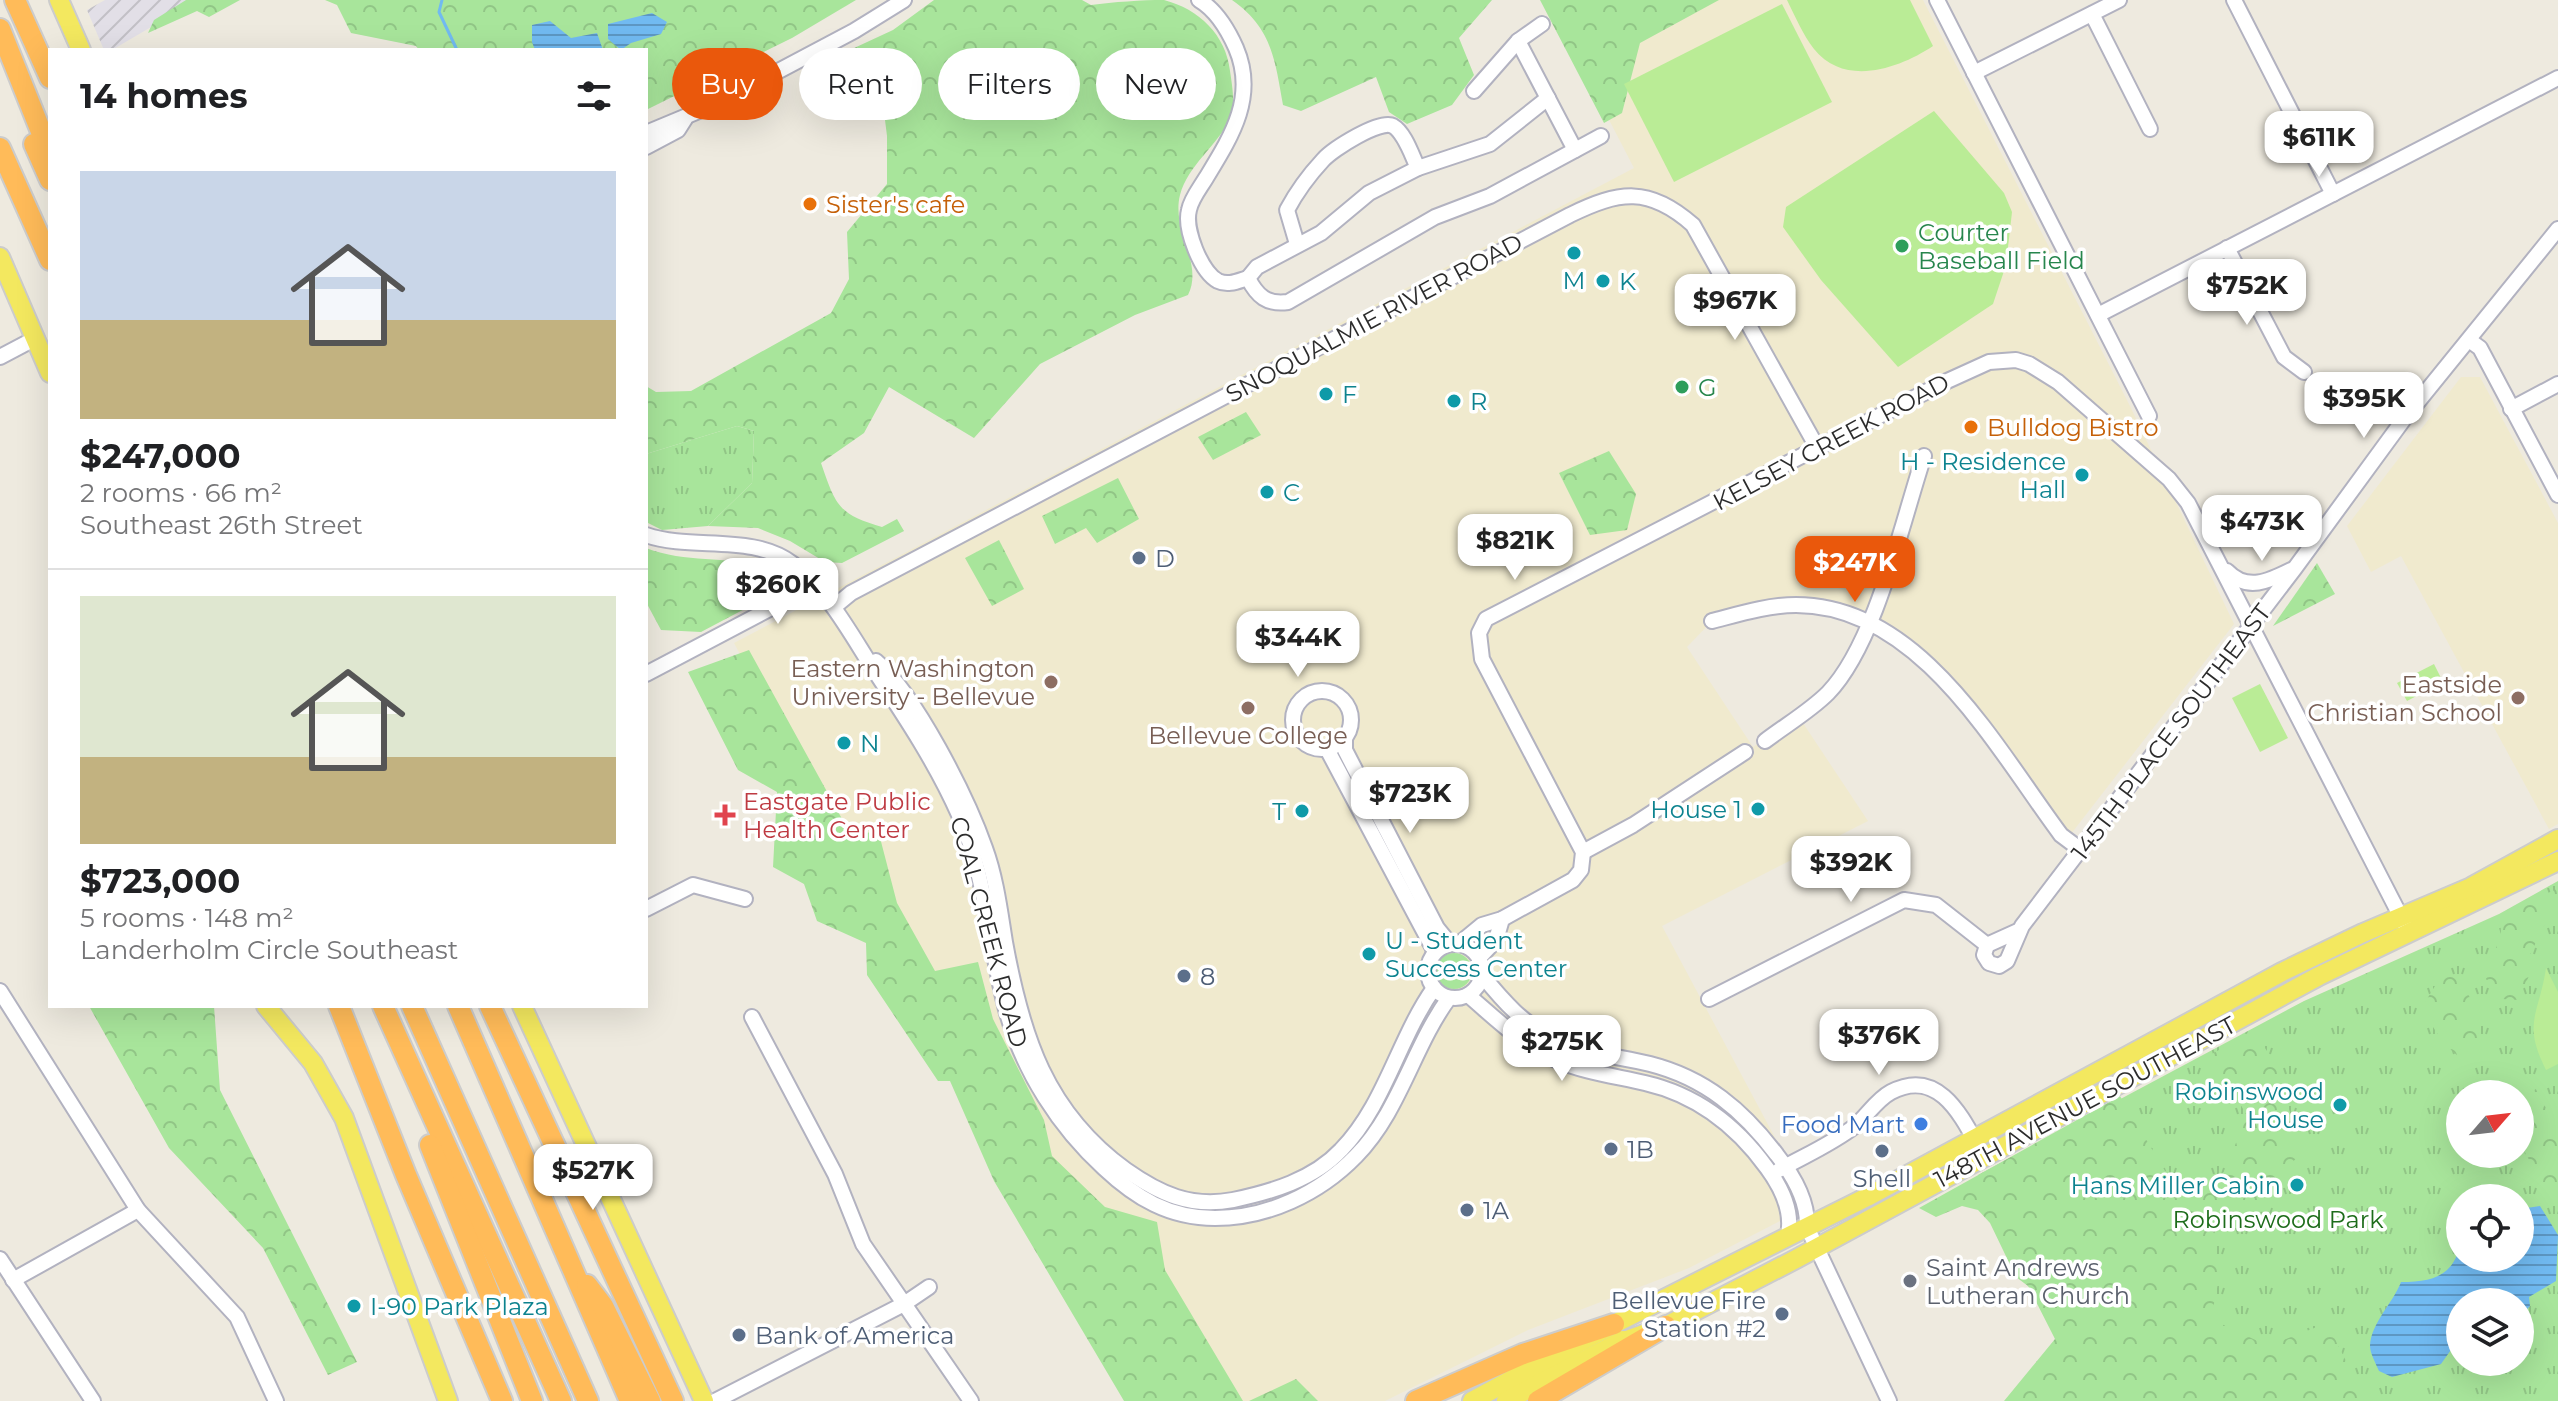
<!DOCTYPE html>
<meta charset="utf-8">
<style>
:root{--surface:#fff;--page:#f6f6f6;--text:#202124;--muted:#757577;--line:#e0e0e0;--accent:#ea580c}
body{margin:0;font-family:Montserrat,sans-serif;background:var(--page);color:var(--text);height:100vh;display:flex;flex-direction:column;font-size:30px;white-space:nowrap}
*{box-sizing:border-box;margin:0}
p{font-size:26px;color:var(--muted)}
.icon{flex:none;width:44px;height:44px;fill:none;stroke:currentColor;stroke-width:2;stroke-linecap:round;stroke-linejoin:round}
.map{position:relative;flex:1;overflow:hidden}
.side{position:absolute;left:48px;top:48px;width:600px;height:960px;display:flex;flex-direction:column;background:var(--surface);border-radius:0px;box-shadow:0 8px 32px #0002}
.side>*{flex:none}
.guide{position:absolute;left:672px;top:48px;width:760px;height:72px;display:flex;gap:16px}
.needle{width:52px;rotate:62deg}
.controls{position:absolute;left:2446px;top:1080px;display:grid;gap:16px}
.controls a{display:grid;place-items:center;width:88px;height:88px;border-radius:50%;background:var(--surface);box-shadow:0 8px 32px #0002;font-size:40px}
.price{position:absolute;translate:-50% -68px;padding:0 18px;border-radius:16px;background:#fff;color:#222;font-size:26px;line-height:52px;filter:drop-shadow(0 2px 4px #0008)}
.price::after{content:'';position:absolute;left:50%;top:48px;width:24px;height:18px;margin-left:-12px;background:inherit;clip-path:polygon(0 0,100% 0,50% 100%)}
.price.selected{background:var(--accent);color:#fff}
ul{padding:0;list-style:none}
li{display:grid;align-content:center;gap:16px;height:424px;padding:0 32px}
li+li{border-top:2px solid var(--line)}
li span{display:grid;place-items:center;height:248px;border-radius:0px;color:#555}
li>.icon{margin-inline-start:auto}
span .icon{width:144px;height:144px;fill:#fffc;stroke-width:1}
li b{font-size:34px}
h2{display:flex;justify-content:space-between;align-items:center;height:96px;padding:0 32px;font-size:34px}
.pill{padding:0 28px;border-radius:36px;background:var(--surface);box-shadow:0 8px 32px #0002;font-size:28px;line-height:72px}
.pill.selected{background:var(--accent);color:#fff}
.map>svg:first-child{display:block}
</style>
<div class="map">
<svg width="2558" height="1401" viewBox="0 0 2558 1401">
<defs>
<pattern id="industrial-furrows" width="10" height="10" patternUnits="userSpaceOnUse" patternTransform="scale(2)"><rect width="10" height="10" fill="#e2dfe7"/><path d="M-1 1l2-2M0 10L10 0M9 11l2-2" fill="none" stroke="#c2c0c6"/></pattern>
<pattern id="grass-tufts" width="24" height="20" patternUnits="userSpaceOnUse" patternTransform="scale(2)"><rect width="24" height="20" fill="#a8e59b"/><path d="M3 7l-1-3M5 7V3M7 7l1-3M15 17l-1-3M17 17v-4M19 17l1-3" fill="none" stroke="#91c586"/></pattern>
<pattern id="forest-crowns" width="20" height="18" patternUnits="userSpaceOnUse" patternTransform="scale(2)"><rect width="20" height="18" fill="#a8e59b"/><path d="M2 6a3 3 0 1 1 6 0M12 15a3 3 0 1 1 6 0" fill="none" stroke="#91c586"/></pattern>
<pattern id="water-rules" width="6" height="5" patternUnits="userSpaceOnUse" patternTransform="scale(2)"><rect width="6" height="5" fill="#71baf1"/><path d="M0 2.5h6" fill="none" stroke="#5d97c3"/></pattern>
</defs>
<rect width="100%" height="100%" fill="#eeeadf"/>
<polygon fill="url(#industrial-furrows)" points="105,0 197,0 112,50 104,50 87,10"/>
<g fill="#f0eace">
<polygon points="1547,0 1923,0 2131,408 2234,624 2067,839 1943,676 1906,645 1821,607 1712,621 1687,647 1753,747 1799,717 1868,821 1662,926 1811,1205 1689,1268 1528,1330 1385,1401 1142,1401 734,643 1634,168"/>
<polygon points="2461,377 2480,377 2558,523 2558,824 2549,829 2401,556 2371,572 2347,526"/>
</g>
<g fill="url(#grass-tufts)" fill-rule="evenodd">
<polygon points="737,426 754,431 752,483 708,526 662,530 646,522 646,454"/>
<path d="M 2558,881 L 2558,1401 L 2093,1401 L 1978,1175 L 2304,1001 L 2499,914 ZM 2460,1094 L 2520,1094 L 2520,1154 L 2460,1154 ZM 2460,1198 L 2520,1198 L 2520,1258 L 2460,1258 ZM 2460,1302 L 2520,1302 L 2520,1362 L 2460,1362 Z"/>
<circle cx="1454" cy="971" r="18"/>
</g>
<g fill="url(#forest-crowns)">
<polygon points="186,0 240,0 209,17 197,11 148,33 154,20"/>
<polygon points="325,0 856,0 792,38 646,110 646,50 419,50 416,46 351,33 337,5"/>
<path d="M 934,0 L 1082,0 L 1091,5 C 1113,2 1142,0 1164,0 C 1199,9 1226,35 1230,71 C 1232,85 1236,106 1230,119 C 1217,146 1188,165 1180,195 C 1171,231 1204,263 1188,295 L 1135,315 L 1040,364 L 974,438 L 889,387 L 864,433 L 821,463 C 836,506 838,514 882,527 L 897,519 L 904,531 L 842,563 L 825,562 L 790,541 L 758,528 L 708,526 L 752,483 L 754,431 L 737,426 L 646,454 L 646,386 L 656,392 L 691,391 L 831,313 L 849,279 L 847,232 L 887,184 L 887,136 L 881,88 L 852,49 L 893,30 Z"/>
<path d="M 1232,0 L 1492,0 L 1459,38 L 1474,75 L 1452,105 L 1407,124 L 1389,112 L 1376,77 L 1301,111 L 1283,105 C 1275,60 1272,28 1232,0 Z"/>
<polygon points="1540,0 1719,0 1640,43 1622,113 1604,123"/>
<polygon points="1246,412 1261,435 1213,460 1198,437"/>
<polygon points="1609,451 1636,494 1627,530 1590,535 1559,473"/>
<polygon points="1118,478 1139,519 1097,543 1086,528 1055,544 1042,516"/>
<polygon points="999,540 1024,589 992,606 965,558"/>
<path d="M 646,548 C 692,566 736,552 781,574 L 773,594 L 701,632 L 661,630 L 646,602 Z"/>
<polygon points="2317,563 2335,594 2273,626"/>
<polygon points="749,650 852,837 878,830 897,903 935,971 978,962 993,1019 1044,1120 1052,1156 1105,1207 1157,1222 1165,1270 1243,1401 1124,1401 994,1181 950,1081 938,1081 867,975 866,943 817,921 804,884 773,867 777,792 738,770 688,672"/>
<polygon points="2558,888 2558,908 2543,927 2530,955 2529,976 2518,1000 2502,999 2486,979 2501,933 2500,917"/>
<path d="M 2459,975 C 2475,1012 2494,1027 2463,1061 L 2443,1042 L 2421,1009 L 2441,976 Z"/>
<polygon points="89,1006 214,1006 220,1090 357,1362 328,1375 263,1248 169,1148"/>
<polygon points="2253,1030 2275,1063 2302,1152 2276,1180 2270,1211 2227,1215 2213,1235 2220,1273 2211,1319 2268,1346 2327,1323 2366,1401 2004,1401 2055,1339 2028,1286 2016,1277 1990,1223 1978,1210 1962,1206 1936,1217 1919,1208 2120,1096 2165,1171 2202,1186 2224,1172 2247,1116 2212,1054"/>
<polygon points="2536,1089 2558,1131 2558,1211 2523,1149 2535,1136 2520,1108 2520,1098"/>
<polygon points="1296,1379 1318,1401 1249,1401"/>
</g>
<g fill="#baec96">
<path d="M 1787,0 L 1910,0 L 1933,46 C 1900,68 1845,88 1814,49 C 1803,35 1795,16 1787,0 Z"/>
<polygon points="1782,4 1832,102 1674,182 1624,84"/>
<polygon points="1934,111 2004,193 2012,212 2006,265 1993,304 1898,367 1821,280 1783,227 1786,207"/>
<polygon points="2434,664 2443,682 2407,701 2397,683"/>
<polygon points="2260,684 2288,738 2260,752 2232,698"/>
<path d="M 2546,968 L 2558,992 L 2558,1064 L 2546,1070 C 2522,1022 2539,1015 2546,968 Z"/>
</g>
<g fill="url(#water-rules)">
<polygon points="652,13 667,22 661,34 631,43 621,50 608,39 608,24"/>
<polygon points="550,21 571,38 597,33 603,50 535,50 532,42 532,25"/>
<path d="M 2540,1206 L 2558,1235 L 2556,1281 L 2529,1297 L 2530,1306 L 2520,1317 L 2520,1302 L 2460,1302 L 2460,1337 L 2441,1364 L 2392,1377 L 2379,1371 C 2376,1364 2370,1353 2370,1346 C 2371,1323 2393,1303 2401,1282 C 2431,1282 2453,1277 2460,1245 L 2460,1258 L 2520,1258 L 2520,1209 Z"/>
</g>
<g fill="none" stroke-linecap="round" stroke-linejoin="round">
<polyline stroke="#71baf1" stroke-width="3" points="442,0 439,12 457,50"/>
<g stroke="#b2b2c0" stroke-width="18">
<g id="minor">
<path d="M 1199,0 C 1216,10 1228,30 1236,48 C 1257,97 1231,137 1206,178 C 1200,188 1191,199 1189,210 C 1184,229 1201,272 1218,281 C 1228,286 1238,281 1248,278"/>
<polyline points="1937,0 2149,416"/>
<polyline points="2234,0 2333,194"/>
<polyline points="2092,14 2150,129"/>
<polyline points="1518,41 1575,150"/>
<polyline points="1974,73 2119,0"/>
<polyline points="1474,91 1518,41 1542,24"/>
<path d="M 1548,98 L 1490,144 L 1418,168 L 1369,193 L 1321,233 L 1257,267 L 1248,278 C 1257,296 1267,305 1288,302 L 1435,217 L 1490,196 L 1601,136"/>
<polyline points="646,133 718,103 854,31 904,0"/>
<polyline points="646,147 678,130 685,119"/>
<path d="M 1297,244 L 1287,210 C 1296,193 1310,174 1323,160 C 1333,149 1380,119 1393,126 C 1405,133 1412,156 1418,168"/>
<polyline points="2227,248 2284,357 2304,372"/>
<polyline points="2098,315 2558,78"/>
<polyline points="2469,340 2480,348 2558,495"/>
<polyline points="0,357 36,338"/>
<polyline points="2511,409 2558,384"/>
<path d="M 646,535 C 693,551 752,533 793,564 C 830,593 851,635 876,673 C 906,718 937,765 959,815 C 987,878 989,948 1007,1013 C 1024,1072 1059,1127 1104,1168 C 1136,1198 1169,1218 1215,1218 C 1267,1218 1319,1194 1356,1156 C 1400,1111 1413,1047 1449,998"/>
<path d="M 2227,571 C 2247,592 2269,581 2291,570"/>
<path d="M 834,607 L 851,593 L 1570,215 C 1619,191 1649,186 1693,225 L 1818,449"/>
<path d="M 1712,621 C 1739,614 1768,605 1796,605 C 1920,605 1996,748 2061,835 L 2081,850"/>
<path d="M 876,661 C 916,695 967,797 985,848 C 996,878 1000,911 1005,942 C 1022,1036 1046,1112 1126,1170 C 1160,1194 1191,1208 1233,1200 C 1271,1192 1313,1180 1341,1150 C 1385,1105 1398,1039 1434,988"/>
<polyline points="646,674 815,585"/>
<circle cx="1322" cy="720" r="29"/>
<polyline points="1345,739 1345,750 1437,928 1450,944"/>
<path d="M 1765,741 C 1786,725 1810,711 1828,693 C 1876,643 1902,522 1924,456"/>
<polyline points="1327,749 1435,952"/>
<polyline points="1583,852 1633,825 1745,752"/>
<polyline points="646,909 693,885 745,899"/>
<circle cx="1455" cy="971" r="27"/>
<polyline points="1459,944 1482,925 1502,919 1573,880 1581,870 1583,852 1482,659 1479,633 1486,619 1945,382 1989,362 2016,360 2029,364 2058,382 2169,479 2188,503 2405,925"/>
<polyline points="1987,945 1984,955 1989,963 1999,966 2007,961 2022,926 2295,568 2404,419 2558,229"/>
<polyline points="1987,945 2018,931"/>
<polyline points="1479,958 1496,940 1502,919"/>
<path d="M 1482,975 C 1503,1001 1524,1025 1555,1039 C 1585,1054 1617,1056 1650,1064 C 1705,1078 1743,1110 1777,1155 C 1793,1175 1808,1201 1807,1227 L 1889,1401"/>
<polyline points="0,991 138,1210 237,1317 276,1401"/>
<path d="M 1468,995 C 1496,1019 1522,1045 1556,1060 C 1584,1072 1615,1076 1645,1083 C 1697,1095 1736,1125 1767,1168 C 1781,1187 1793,1211 1788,1235"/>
<polyline points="1709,999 1904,900 1936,905 1987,945"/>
<polyline points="752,1017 835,1174 863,1244 971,1401"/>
<path d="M 1779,1170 C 1804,1156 1832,1144 1855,1126 C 1867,1116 1876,1100 1891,1092 C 1937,1068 1960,1113 1978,1146"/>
<polyline points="0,1259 93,1401"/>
<polyline points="13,1280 138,1210"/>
<polyline points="715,1401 904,1304 929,1287"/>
</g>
</g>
<g stroke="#ccc" stroke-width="22">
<g id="major">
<polyline points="59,0 81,50"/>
<polyline points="0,257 50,373"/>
<polyline points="266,1006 313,1063 344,1118 448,1401"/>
<polyline points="522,1006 704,1401"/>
<polyline points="1613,1345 1666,1326 1796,1259 2319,976 2558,861"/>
<polyline points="1472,1401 1614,1324 1867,1197 2282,972 2363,933 2471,887 2558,839"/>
<polyline points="1506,1401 1623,1340"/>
</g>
</g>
<g stroke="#ccc" stroke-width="24">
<g id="highway">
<polyline points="15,0 50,78"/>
<polyline points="0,29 50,154"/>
<polyline points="34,144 50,180"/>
<polyline points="0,148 50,260"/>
<polyline points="339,1006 406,1175 502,1401"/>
<polyline points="383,1006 561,1401"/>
<polyline points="412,1006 588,1401"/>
<polyline points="458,1006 630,1401"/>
<polyline points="490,1006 673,1401"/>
<polyline points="430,1145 532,1401"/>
<polyline points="587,1285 603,1306 650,1401"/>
<polyline points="1416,1401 1523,1354 1614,1324"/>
<polyline points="1538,1401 1666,1326"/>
</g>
</g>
<use href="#minor" stroke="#fff" stroke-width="14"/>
<use href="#major" stroke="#f3e85f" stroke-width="18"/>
<use href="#highway" stroke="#ffbb59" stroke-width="20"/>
</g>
<g fill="#e8710a" stroke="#fff" stroke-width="3">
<circle cx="810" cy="204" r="8"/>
<circle cx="1971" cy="427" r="8"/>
</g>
<g fill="#2e9e5b" stroke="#fff" stroke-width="3">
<circle cx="1902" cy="246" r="8"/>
<circle cx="1682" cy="387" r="8"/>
</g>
<g fill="#0f9aa8" stroke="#fff" stroke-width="3">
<circle cx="1574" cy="253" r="8"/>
<circle cx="1603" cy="281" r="8"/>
<circle cx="1326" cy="394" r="8"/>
<circle cx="1454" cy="401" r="8"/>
<circle cx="2082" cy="475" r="8"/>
<circle cx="1267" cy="492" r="8"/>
<circle cx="844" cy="743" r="8"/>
<circle cx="1758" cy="809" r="8"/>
<circle cx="1302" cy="811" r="8"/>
<circle cx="1369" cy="954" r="8"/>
<circle cx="2340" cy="1105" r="8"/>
<circle cx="2297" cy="1185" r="8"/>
<circle cx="354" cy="1306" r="8"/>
</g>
<g fill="#5c6f8a" stroke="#fff" stroke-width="3">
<circle cx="1139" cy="558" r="8"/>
<circle cx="1184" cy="976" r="8"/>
<circle cx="1611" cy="1149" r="8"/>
<circle cx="1882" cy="1151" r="8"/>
<circle cx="1467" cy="1210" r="8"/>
<circle cx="1782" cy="1314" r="8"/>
<circle cx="739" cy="1335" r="8"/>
</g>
<g fill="#8d6e63" stroke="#fff" stroke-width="3">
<circle cx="1051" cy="682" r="8"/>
<circle cx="2518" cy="698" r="8"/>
<circle cx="1248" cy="708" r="8"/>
</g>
<path fill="#e0444e" stroke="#fff" stroke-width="3" d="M721 803h8v8h8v8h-8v8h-8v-8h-8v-8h8z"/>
<circle fill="#3f7fe0" stroke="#fff" stroke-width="3" cx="1921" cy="1124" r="8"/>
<circle fill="#6b7280" stroke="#fff" stroke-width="3" cx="1910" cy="1281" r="8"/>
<g text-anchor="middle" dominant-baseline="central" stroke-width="7" stroke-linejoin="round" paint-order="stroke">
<g font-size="24" fill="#c56008" stroke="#fff" text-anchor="start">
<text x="826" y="204">Sister's cafe</text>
<text x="1987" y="427">Bulldog Bistro</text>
</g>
<g font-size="24" fill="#27864d" stroke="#fff" text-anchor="start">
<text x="1918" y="232">Courter<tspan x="1918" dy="28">Baseball Field</tspan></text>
<text x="1698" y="387">G</text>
</g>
<g font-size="24" fill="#0d838f" stroke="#fff" text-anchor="start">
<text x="1574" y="280" text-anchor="middle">M</text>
<text x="1619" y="281">K</text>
<text x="1342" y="394">F</text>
<text x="1470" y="401">R</text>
<text x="2066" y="461" text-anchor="end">H - Residence<tspan x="2066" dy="28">Hall</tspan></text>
<text x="1283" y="492">C</text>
<text x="860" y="743">N</text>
<text x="1742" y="809" text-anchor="end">House 1</text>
<text x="1286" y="811" text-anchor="end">T</text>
<text x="1385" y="940">U - Student<tspan x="1385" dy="28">Success Center</tspan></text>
<text x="2324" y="1091" text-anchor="end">Robinswood<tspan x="2324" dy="28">House</tspan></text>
<text x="2281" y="1185" text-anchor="end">Hans Miller Cabin</text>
<text x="370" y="1306">I-90 Park Plaza</text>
</g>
<g font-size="24" fill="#2c2c2c" stroke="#fff">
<text transform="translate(1374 318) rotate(-28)">SNOQUALMIE RIVER ROAD</text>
<text transform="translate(1831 442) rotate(-28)">KELSEY CREEK ROAD</text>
<text transform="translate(2171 732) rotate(-53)">145TH PLACE SOUTHEAST</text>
<text transform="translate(989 932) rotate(75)">COAL CREEK ROAD</text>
<text transform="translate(2085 1102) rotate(-28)">148TH AVENUE SOUTHEAST</text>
</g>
<g font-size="24" fill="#4e5e75" stroke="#fff" text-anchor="start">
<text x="1155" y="558">D</text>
<text x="1200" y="976">8</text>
<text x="1627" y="1149">1B</text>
<text x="1882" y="1178" text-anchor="middle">Shell</text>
<text x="1483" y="1210">1A</text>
<text x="1766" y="1300" text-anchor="end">Bellevue Fire<tspan x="1766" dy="28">Station #2</tspan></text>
<text x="755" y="1335">Bank of America</text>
</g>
<g font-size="24" fill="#785e54" stroke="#fff" text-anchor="end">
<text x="1035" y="668">Eastern Washington<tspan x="1035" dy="28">University - Bellevue</tspan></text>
<text x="2502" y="684">Eastside<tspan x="2502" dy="28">Christian School</tspan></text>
<text x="1248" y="735" text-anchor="middle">Bellevue College</text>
</g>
<g font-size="24" fill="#be3a42" stroke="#fff" text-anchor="start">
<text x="743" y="801">Eastgate Public<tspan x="743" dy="28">Health Center</tspan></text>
</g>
<g font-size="24" fill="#366cbe" stroke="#fff" text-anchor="end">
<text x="1905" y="1124">Food Mart</text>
</g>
<g font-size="24" fill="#1d6c1a" stroke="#fff">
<text x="2278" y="1219">Robinswood Park</text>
</g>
<g font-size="24" fill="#5b616d" stroke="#fff" text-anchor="start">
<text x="1926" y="1267">Saint Andrews<tspan x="1926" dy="28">Lutheran Church</tspan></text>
</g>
</g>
</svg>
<div class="controls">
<a><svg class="needle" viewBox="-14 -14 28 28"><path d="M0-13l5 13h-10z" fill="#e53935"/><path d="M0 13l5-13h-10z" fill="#757577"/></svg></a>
<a><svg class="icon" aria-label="locate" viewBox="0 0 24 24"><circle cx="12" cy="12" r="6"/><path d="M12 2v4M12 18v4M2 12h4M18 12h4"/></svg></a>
<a><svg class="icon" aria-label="layers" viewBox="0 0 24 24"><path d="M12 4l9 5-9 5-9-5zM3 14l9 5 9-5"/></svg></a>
</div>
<b class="price" style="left:2319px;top:179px">$611K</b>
<b class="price" style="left:2247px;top:327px">$752K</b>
<b class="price" style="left:1735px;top:342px">$967K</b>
<b class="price" style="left:2364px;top:440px">$395K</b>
<b class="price" style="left:2262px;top:563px">$473K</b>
<b class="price" style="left:1515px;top:582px">$821K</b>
<b class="price selected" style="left:1855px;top:604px">$247K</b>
<b class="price" style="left:778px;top:626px">$260K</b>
<b class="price" style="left:1298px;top:679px">$344K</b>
<b class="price" style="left:1410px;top:835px">$723K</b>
<b class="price" style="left:1851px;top:904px">$392K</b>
<b class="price" style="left:1879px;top:1077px">$376K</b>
<b class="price" style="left:1562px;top:1083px">$275K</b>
<b class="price" style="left:593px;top:1212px">$527K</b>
<div class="guide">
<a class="pill selected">Buy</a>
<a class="pill">Rent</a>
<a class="pill">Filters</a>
<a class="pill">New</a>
</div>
<section class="side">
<h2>14 homes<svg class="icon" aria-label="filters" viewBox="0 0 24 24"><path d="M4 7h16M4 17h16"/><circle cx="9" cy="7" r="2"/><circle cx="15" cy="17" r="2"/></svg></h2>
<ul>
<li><span style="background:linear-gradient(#c9d6e8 60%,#c2b280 0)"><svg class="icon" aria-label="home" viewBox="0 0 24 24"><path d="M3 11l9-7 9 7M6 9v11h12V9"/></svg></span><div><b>$247,000</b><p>2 rooms · 66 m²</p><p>Southeast 26th Street</p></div></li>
<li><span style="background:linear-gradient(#dfe7d0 65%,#c2b280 0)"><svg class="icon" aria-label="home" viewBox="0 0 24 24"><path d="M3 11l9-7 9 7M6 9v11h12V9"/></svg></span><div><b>$723,000</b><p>5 rooms · 148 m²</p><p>Landerholm Circle Southeast</p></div></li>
</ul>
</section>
</div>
